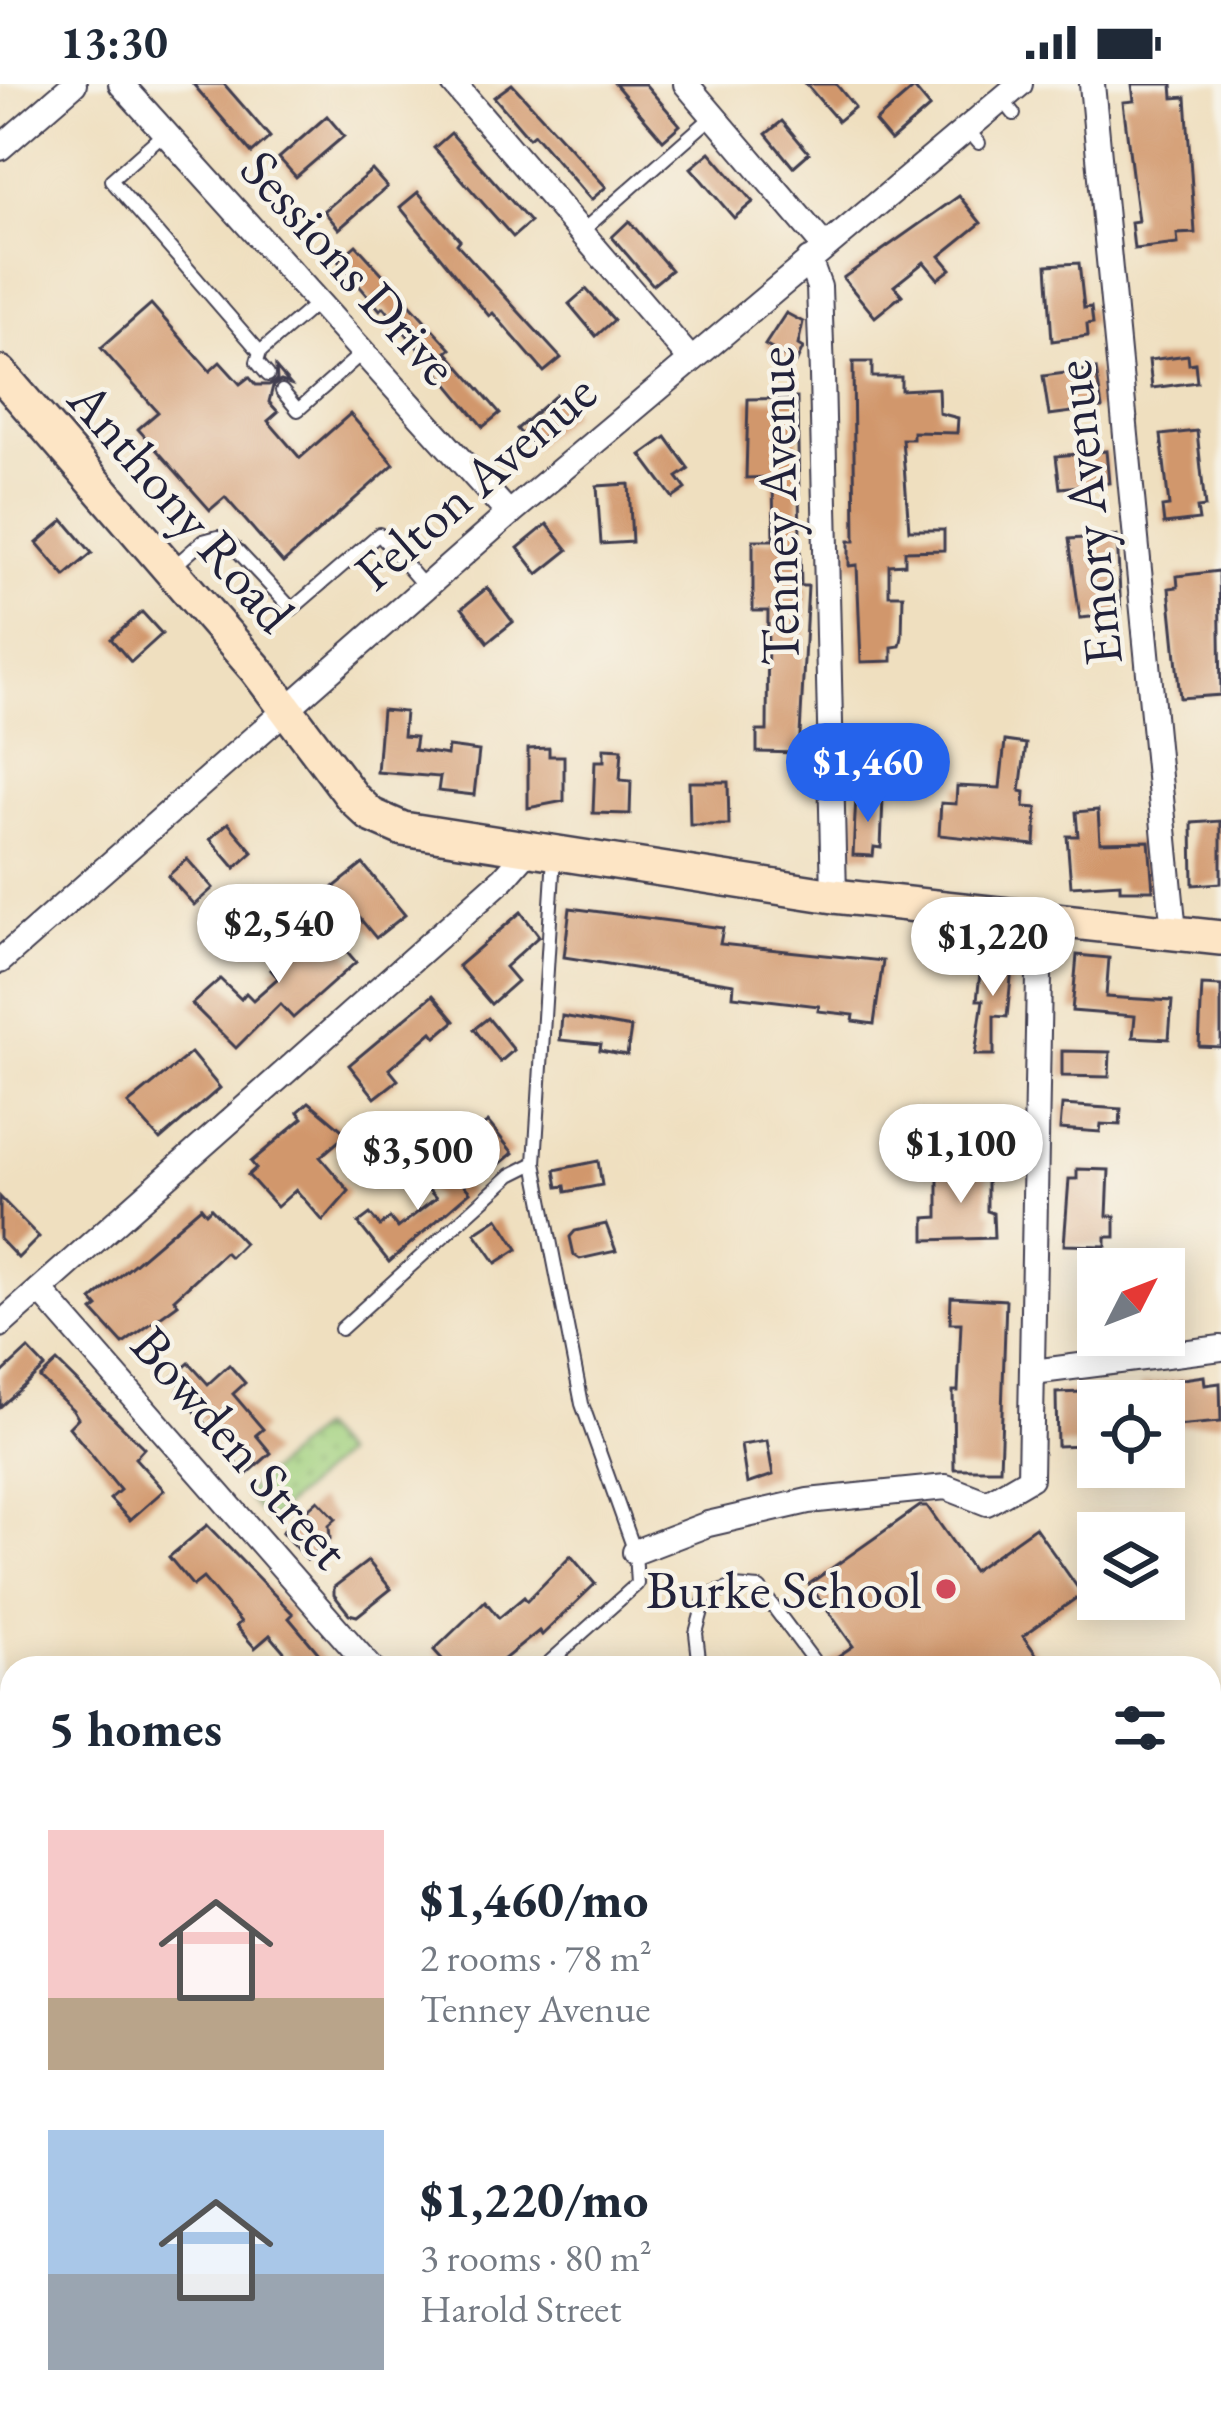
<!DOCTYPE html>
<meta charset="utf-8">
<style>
:root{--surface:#fff;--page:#f6f6f7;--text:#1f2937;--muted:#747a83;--accent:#2563eb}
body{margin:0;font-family:"EB Garamond",serif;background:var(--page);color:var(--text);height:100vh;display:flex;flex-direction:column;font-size:45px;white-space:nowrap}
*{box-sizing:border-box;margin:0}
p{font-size:39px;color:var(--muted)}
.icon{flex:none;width:66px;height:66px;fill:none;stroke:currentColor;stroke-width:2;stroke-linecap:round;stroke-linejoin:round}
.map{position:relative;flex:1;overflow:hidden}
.details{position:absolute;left:0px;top:1572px;width:1221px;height:768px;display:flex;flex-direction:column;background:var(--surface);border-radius:36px 36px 0 0;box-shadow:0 6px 30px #0003}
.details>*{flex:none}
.needle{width:78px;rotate:48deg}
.buttons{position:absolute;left:1077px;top:1164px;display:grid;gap:24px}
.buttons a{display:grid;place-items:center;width:108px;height:108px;border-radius:0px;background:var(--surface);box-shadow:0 6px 30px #0003;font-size:60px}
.price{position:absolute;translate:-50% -102px;padding:0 27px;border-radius:42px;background:#fff;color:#222;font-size:39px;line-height:78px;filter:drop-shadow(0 3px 6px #0008)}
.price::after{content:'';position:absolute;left:50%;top:72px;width:36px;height:27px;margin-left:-18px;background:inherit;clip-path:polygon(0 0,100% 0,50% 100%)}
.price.selected{background:var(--accent);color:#fff}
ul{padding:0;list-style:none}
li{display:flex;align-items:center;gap:36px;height:300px;padding:0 48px}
li span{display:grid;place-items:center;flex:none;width:336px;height:240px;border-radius:0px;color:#555}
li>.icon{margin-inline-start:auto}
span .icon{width:144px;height:144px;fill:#fffc;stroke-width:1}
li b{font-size:51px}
h2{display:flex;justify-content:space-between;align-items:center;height:144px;padding:0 48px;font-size:51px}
.status{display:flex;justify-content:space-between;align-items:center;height:84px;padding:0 60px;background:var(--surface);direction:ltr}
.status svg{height:33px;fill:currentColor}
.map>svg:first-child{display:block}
</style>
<div class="status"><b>13:30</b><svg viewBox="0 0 49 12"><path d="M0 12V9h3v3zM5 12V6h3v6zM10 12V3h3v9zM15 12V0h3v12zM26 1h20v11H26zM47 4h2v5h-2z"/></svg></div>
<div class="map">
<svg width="1221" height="2340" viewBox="0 0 1221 2340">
<defs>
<pattern id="garden-dots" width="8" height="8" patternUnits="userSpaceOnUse" patternTransform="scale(3)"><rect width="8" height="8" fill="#a2d17f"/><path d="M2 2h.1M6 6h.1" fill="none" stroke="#8bb36f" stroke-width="1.8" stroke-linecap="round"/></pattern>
</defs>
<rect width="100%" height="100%" fill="#f7f3e8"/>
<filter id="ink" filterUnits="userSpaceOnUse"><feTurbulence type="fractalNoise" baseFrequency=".00833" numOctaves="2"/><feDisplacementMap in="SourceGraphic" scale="24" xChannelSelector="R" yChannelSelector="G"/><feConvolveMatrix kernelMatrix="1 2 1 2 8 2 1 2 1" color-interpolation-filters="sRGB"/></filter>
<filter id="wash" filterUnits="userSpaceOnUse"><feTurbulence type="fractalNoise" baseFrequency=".004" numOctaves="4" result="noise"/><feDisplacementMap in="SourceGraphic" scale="48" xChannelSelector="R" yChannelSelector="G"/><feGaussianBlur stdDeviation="2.7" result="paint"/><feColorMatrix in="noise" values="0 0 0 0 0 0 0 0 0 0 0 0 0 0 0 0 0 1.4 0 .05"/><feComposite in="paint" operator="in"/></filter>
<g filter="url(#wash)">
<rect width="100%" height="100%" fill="#efdfbf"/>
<polygon fill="url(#garden-dots)" stroke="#627a5d" stroke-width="3" points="318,1344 342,1371 268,1437 244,1410"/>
<g id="blocks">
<g fill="#d1976c">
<polygon points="193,0 224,0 270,53 252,69"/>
<polygon points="512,0 606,103 591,116 534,50 529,54 494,13"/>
<polygon points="615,0 645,0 680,41 663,56"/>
<polygon points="806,0 836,0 855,23 838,37"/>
<polygon points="1132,0 1172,0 1173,14 1186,13 1195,149 1177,150 1178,160 1134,165 1131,138 1138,137 1123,18 1134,17"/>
<polygon points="914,4 930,23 891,57 875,38"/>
<polygon points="327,32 344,52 296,93 279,74"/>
<polygon points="782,37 809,69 793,83 766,50"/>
<polygon points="451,49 530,138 513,153 434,64"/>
<polygon points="710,68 753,118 734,134 691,84"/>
<polygon points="372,86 387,103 339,145 324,127"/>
<polygon points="418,108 460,156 457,160 561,274 544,288 493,229 489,232 400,123"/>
<polygon points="959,112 981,139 940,172 951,185 938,195 924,178 894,202 902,211 875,233 843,194"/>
<polygon points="629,137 671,186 653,201 612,153"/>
<polygon points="356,161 451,265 447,268 500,329 483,343 384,223 380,226 338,177"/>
<polygon points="1079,179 1084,224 1091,223 1093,239 1087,240 1088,252 1052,257 1047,181"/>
<polygon points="586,205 614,236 596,252 569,220"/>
<polygon points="151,220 210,287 220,278 240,300 249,293 256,301 269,301 277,296 276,284 290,300 281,297 273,302 269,318 278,328 268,337 300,374 350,330 394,380 283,479 225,413 210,426 138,345 158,328 101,264"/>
<polygon points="786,229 803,238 798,261 803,264 796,279 765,261"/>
<polygon points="1188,271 1189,280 1195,279 1197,298 1152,304 1149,276"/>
<polygon points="853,278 872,278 872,293 901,293 901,306 938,304 939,329 958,334 957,349 913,348 913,355 902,355 909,446 944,446 944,466 905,467 905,480 889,481 889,511 903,511 902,553 900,562 892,563 892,577 861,578 857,481 849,482 849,457 855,457"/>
<polygon points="1096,285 1102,324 1049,331 1043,292"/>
<polygon points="556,311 572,329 533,363 517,345"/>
<polygon points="797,314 801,502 808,502 799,669 757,668 757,647 767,647 768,527 753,527 753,456 774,456 773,393 746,394 748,315"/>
<polygon points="1197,347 1205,423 1197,424 1199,436 1164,440 1162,423 1169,422 1161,351"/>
<polygon points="666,353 689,385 677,393 686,405 673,414 641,371"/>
<polygon points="1106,367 1109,399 1060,404 1056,372"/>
<polygon points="629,400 632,458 601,460 597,402"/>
<polygon points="64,436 92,469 65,492 37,459"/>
<polygon points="547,440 568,466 538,490 518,464"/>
<polygon points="1117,452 1121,530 1080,534 1069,455"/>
<polygon points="1219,487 1221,611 1180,614 1169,504 1178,503 1177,492"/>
<polygon points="487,504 513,538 488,558 462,524"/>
<polygon points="142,528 162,550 131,578 111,555"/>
<polygon points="382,626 405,628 403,652 416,653 414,666 447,671 448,663 479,667 474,711 438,707 440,693 377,688"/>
<polygon points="1005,657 1026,660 1020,707 1025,708 1024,723 1037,724 1035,761 939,751 941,719 956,720 957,702 1000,704"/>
<polygon points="549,664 549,672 564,672 564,717 528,724 528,665"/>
<polygon points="604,664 622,665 620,696 631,697 630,730 593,729 595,677 604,677"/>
<polygon points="689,698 728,698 729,741 690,741"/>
<polygon points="856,712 883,714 881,764 874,763 873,772 853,771"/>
<polygon points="1098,726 1100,758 1149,757 1153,806 1120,806 1120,799 1071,802 1067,752 1078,752 1076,728"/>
<polygon points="1221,737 1221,799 1193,801 1192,739"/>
<polygon points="228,739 253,768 235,784 210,755"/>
<polygon points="187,775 213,804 194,821 168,792"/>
<polygon points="363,780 405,831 376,854 334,803"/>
<polygon points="570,824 723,844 720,860 883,877 874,940 853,937 854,931 818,927 819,922 733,912 734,900 564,873"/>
<polygon points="521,828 539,852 505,883 517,897 491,920 458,882"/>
<polygon points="317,832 356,878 293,934 280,920 236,964 192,920 220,895 241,915 246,909 253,916 278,894 271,886 308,854 301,846"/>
<polygon points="1077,871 1109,874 1106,913 1172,917 1169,955 1133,953 1135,932 1072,927"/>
<polygon points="982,872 1013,875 1007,933 994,932 994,971 975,971 983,916 977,916"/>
<polygon points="1202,901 1221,902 1221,963 1199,962"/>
<polygon points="433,911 455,937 436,953 432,948 389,985 398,996 375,1014 349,981"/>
<polygon points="562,932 631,944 627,971 600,966 601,960 560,956"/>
<polygon points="488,934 514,966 500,978 474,945"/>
<polygon points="1062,967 1110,968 1109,993 1062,992"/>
<polygon points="191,969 220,1004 160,1056 128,1020"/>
<polygon points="309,1018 347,1050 320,1073 349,1107 323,1137 296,1106 277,1123 248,1091 256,1084 251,1078 303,1034 298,1028"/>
<polygon points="1062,1021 1121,1025 1120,1041 1101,1040 1100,1048 1060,1045"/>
<polygon points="488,1038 513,1069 495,1084 475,1048"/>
<polygon points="438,1072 470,1108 389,1178 358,1139 370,1130 380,1142 390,1134 398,1144 436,1114 426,1103 436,1094 426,1083"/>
<polygon points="598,1077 602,1101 566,1108 565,1102 558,1103 555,1086"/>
<polygon points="938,1083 987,1083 987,1127 993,1129 994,1154 925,1156 925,1134 938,1133"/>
<polygon points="1077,1085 1109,1086 1107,1132 1115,1132 1115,1153 1106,1153 1106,1162 1064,1161 1069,1095 1077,1095"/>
<polygon points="0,1113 39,1153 18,1174 0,1155"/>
<polygon points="201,1123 206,1129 211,1124 244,1159 230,1173 225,1168 174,1215 178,1220 123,1260 93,1227 98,1223 92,1216"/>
<polygon points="498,1134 518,1165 496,1179 475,1149"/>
<polygon points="606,1140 616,1167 580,1175 574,1171 570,1153 575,1147"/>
<polygon points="951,1213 1006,1216 1000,1385 954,1385 953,1307 958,1307 961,1239 950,1239"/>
<polygon points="28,1265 45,1283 0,1323 0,1291"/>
<polygon points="57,1278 144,1364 135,1374 164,1406 130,1436 110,1415 120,1406 69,1343 78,1334 73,1326 40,1294"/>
<polygon points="189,1279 208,1300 229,1281 245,1299 233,1310 263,1345 256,1351 271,1369 246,1391 178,1306 182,1302 174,1292"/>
<polygon points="1204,1292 1205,1301 1220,1299 1221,1338 1164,1343 1164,1317 1142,1317 1140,1301"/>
<polygon points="1084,1308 1085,1361 1057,1362 1056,1309"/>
<polygon points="767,1357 773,1391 747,1400 741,1361"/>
<polygon points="318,1416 336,1435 329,1441 330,1455 307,1476 282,1448"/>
<polygon points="920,1422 927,1422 973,1487 1035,1443 1082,1510 1023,1552 1046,1584 829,1584 828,1579 853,1562 809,1500"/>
<polygon points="207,1441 293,1530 289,1534 331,1584 298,1584 270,1551 255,1564 236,1542 241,1538 203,1494 193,1502 169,1473"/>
<polygon points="571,1472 595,1500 542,1551 539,1547 493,1584 450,1584 434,1566 485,1517 499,1534 524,1513 527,1517"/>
<polygon points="368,1477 391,1505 357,1532 349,1530 334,1511 334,1503"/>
</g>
</g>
</g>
<g filter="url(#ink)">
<use href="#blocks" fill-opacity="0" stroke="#413e4f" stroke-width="3"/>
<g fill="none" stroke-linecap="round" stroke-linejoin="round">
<g stroke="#413e4f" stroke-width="16">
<g id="lane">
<polyline points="1002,15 1014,30"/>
<polyline points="967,45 979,59"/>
<polyline points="164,49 111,96 260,268"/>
<polyline points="581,148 713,32"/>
<polyline points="268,291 257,278 260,268 318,218"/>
<polyline points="282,307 298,326 363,268"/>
<polyline points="171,485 203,457 218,453 233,462 292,525 379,450 425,503"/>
<polyline points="341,1245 511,1091 535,1079"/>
<polyline points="543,1584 637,1500 635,1468 582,1320 535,1079 554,772"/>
<polyline points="700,1584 696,1549 706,1512 734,1503 760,1505 819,1584"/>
<polyline points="710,2340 711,2328"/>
</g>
</g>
<g stroke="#413e4f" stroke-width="28">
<g id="street">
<polyline points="121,0 509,430"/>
<polyline points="454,0 691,276"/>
<polyline points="686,0 825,163"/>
<polyline points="1092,0 1174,848"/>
<polyline points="0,64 74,0"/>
<polyline points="809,176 819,203 822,291 834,812"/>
<polyline points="0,877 509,430 1020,0"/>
<polyline points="40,1206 371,1584"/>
<polyline points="0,1241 504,794 530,764"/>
<polyline points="1033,1288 1221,1264"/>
<polyline points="635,1468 708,1440 808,1417 946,1403 987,1419 1030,1394 1040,835"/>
<polyline points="1209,1815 1221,1817"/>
<polyline points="0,2041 12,2055"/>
<polyline points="1209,2181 1221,2182"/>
<polyline points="250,2328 260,2340"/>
<polyline points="1048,2328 1051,2340"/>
<polyline points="314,2340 328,2328"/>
</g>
</g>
<g stroke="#413e4f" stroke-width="38">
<polyline id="secondary" points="0,289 256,585 353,714 371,731 403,745 834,812 1221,854"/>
</g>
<use href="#lane" stroke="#fff" stroke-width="12"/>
<use href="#street" stroke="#fff" stroke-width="24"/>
<use href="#secondary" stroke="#fde5c5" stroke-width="33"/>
</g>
</g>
<circle fill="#d1495b" stroke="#f7f3e8" stroke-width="4.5" cx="946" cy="1505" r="12"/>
<g text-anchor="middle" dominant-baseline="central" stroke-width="9" stroke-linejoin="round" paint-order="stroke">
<g font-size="54" fill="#22223b" stroke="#f7f3e8">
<text transform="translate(350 183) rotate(48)">Sessions Drive</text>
<text transform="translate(475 397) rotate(-41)">Felton Avenue</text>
<text transform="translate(182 422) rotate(49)">Anthony Road</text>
<text transform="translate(777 422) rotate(-91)">Tenney Avenue</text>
<text transform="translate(1087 429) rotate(-96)">Emory Avenue</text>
<text transform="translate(241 1363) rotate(49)">Bowden Street</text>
</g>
<g font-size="54" fill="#22223b" stroke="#f7f3e8" text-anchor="end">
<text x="922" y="1505">Burke School</text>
</g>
</g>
</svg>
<div class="buttons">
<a><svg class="needle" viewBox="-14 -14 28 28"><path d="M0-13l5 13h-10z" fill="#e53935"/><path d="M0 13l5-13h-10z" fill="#747a83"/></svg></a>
<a><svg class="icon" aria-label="locate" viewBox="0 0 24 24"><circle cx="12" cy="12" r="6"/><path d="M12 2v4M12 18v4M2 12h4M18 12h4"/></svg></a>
<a><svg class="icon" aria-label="layers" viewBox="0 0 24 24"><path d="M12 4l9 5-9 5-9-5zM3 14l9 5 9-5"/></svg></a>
</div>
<b class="price selected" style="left:868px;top:741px">$1,460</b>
<b class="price" style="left:279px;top:902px">$2,540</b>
<b class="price" style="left:993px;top:915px">$1,220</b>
<b class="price" style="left:961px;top:1122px">$1,100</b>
<b class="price" style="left:418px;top:1129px">$3,500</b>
<section class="details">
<h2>5 homes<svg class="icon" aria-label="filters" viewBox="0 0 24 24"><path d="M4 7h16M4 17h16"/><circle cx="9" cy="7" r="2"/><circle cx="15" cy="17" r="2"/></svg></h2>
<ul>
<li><span style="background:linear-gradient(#f6c9c9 70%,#b9a48a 0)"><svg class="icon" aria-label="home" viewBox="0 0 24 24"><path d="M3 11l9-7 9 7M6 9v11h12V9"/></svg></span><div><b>$1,460/mo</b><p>2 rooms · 78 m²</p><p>Tenney Avenue</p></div></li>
<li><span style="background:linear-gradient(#a9c7e8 60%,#9aa5b1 0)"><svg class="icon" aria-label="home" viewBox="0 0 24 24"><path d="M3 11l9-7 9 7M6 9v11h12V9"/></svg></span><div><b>$1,220/mo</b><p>3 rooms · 80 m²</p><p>Harold Street</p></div></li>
</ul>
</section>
</div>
